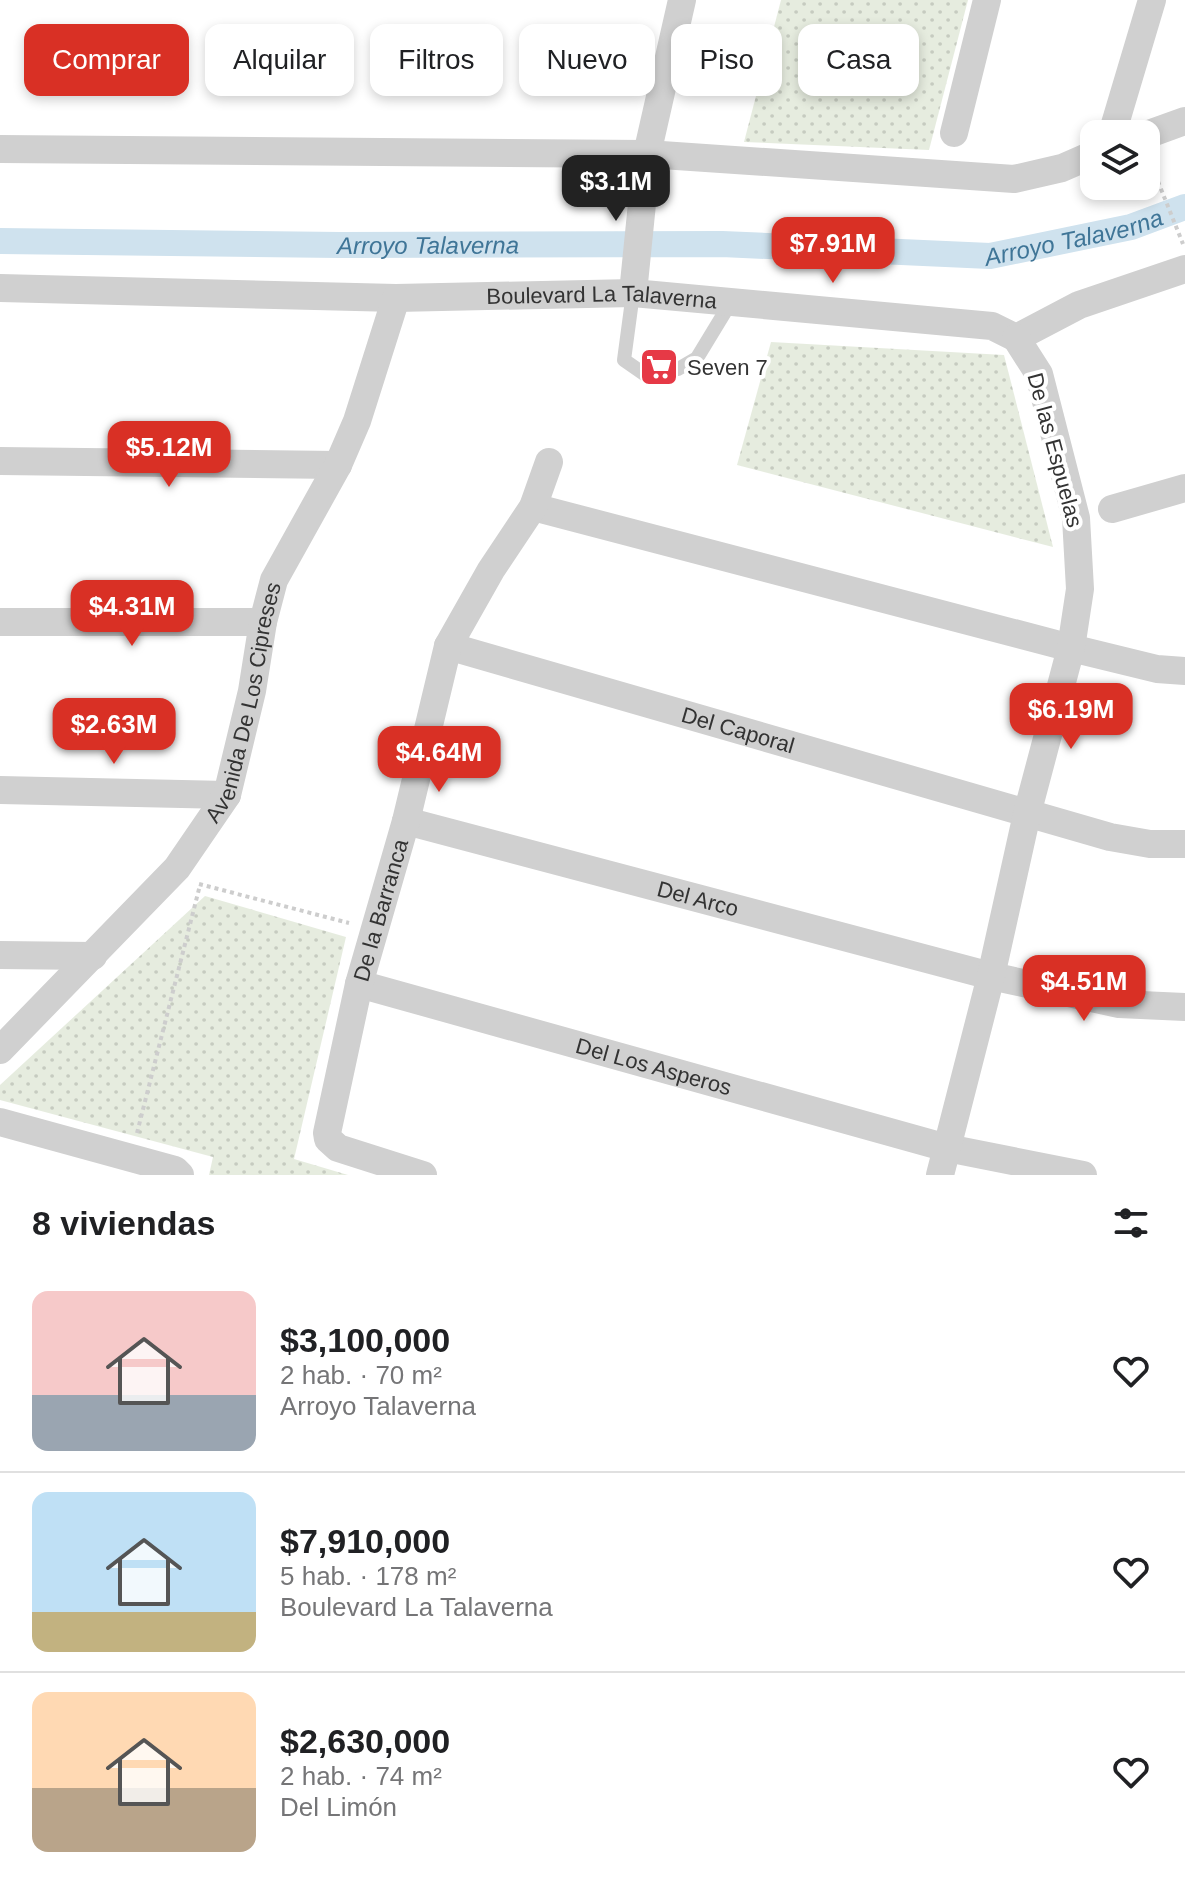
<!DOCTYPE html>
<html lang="es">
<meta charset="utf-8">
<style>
:root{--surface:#fff;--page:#f2f2f2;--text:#202124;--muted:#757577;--line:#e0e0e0;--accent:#d93025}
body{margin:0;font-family:Helvetica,sans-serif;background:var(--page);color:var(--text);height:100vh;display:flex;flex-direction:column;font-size:30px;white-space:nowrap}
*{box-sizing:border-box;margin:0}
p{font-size:26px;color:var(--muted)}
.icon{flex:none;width:44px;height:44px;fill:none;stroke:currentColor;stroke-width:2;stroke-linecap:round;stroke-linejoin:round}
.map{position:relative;height:1175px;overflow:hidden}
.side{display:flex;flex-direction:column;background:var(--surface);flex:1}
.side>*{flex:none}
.hud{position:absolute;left:24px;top:24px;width:1138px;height:72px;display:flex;gap:16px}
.buttons{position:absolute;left:1080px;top:120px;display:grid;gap:16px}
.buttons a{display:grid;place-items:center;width:80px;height:80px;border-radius:16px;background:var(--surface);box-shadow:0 4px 12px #0003;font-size:40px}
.price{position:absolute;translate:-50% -68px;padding:0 18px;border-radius:16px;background:var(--accent);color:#fff;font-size:26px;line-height:52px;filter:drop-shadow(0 2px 4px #0008)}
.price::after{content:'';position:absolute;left:50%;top:48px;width:24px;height:18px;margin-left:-12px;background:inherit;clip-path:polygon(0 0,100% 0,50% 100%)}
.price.on{background:#222;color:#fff}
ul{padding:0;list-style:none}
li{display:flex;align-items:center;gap:24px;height:200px;padding:0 32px}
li+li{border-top:2px solid var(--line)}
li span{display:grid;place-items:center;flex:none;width:224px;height:160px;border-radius:16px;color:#555}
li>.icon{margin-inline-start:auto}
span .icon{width:96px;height:96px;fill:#fffc;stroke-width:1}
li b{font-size:34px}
h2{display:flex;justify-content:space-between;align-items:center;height:96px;padding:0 32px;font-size:34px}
.chip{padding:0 28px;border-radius:16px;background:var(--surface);box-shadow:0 4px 12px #0003;font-size:28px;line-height:72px}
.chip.on{background:var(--accent);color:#fff}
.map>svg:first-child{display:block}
</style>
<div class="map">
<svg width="1185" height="1175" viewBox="0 0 1185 1175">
<defs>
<pattern id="park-dots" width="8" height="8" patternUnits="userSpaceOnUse" patternTransform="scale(2)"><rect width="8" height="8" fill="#e6ecdf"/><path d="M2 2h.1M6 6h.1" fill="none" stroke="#c6cbc0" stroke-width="1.8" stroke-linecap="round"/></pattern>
</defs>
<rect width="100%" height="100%" fill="#fff"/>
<g fill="url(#park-dots)">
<polygon points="781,0 968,0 929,150 744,142"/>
<polygon points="771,342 1004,355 1053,547 737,465"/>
<polygon points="205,896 346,937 294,1159 348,1175 209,1175 213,1157 0,1100 0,1085"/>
</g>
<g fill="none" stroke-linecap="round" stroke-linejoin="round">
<path stroke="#cfe2ee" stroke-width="26" id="s1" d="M 0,241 L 340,245 L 722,244 L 990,256 L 1131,227 L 1185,207"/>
<g stroke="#cdcdcd" stroke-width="4" stroke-dasharray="4 4" stroke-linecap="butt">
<polyline points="1149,159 1183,244"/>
<polyline points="199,884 349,923"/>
<polyline points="137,1133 200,885"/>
</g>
<polyline stroke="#d0d0d0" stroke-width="14" points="633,293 624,360 647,376 678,369 697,358 731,302"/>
<g stroke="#d0d0d0" stroke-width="28">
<polyline points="954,133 987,0"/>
<polyline points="1112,134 1152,0"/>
<polyline points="1146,135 1185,121"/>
<polyline points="0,149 647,154 1014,179 1062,168 1094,154"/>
<path id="s2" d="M 0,288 L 396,298 L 633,293 L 992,326 L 1016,338"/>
<polyline points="633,293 647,154 682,0"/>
<polyline points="1016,338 1079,305 1185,269"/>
<polyline points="0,461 338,465"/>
<polyline points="533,507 1071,648 1157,669 1185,671"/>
<polyline points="1112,509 1185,488"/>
<polyline points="0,622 263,622"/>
<path id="s3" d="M 448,646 L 1110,837 L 1150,844 L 1185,844"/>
<polyline points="0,790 227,795"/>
<path id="s4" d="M 406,821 L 991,976 L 1119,1004 L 1185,1007"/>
<polyline points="0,955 93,956"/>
<path id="s5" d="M 359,984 L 947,1148 L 1083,1175"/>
<path id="s6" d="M 0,1050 L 177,868 L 227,795 L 252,691 L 263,622 L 274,580 L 338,465 L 357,421 L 396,298"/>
<polyline points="0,1122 175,1170 180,1175"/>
<path id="s7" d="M 423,1175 L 338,1148 L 328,1139 L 327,1133 L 359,984 L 406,821 L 448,646 L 491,570 L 533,507 L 549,462"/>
<polyline points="940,1175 991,976 1027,814 1071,648 1080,589 1076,518 1039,374 1016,338"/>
</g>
</g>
<defs>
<g id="supermarket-square" transform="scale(2)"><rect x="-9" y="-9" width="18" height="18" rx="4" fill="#e63946" stroke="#fff"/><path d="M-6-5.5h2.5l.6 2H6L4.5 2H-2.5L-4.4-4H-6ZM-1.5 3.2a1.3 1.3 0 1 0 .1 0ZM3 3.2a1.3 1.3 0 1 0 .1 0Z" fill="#fff"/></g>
</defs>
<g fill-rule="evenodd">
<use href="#supermarket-square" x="659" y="367"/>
</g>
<g text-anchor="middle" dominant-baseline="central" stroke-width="8" stroke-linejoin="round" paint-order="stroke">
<g font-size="22" fill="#333" stroke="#fff">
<text stroke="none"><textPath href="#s2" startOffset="602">Boulevard La Talaverna</textPath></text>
<text transform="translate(1055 450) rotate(75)">De las Espuelas</text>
<text stroke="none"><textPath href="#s6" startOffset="436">Avenida De Los Cipreses</textPath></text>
<text stroke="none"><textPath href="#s3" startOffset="302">Del Caporal</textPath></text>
<text stroke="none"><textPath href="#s4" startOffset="302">Del Arco</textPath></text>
<text stroke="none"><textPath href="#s7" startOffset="338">De la Barranca</textPath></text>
<text stroke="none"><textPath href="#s5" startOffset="306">Del Los Asperos</textPath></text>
</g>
<g font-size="22" fill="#333" stroke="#fff" text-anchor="start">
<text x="687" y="367">Seven 7</text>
</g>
<g font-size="24" font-style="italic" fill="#3f7597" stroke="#fff">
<text stroke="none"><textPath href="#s1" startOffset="1076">Arroyo Talaverna</textPath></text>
<text stroke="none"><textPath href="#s1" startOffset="428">Arroyo Talaverna</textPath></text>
</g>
</g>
</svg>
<div class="buttons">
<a><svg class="icon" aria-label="layers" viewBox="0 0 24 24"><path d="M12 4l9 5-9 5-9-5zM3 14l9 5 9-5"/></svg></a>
</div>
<b class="price on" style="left:616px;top:223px">$3.1M</b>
<b class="price" style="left:833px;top:285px">$7.91M</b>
<b class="price" style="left:169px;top:489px">$5.12M</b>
<b class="price" style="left:132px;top:648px">$4.31M</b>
<b class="price" style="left:1071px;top:751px">$6.19M</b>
<b class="price" style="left:114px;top:766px">$2.63M</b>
<b class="price" style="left:439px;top:794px">$4.64M</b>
<b class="price" style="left:1084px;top:1023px">$4.51M</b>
<div class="hud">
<a class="chip on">Comprar</a>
<a class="chip">Alquilar</a>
<a class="chip">Filtros</a>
<a class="chip">Nuevo</a>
<a class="chip">Piso</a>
<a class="chip">Casa</a>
</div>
</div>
<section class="side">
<h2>8 viviendas<svg class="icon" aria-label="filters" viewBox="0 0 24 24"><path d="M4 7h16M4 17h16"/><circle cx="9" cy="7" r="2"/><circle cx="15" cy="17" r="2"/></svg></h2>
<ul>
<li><span style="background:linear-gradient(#f6c9c9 65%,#9aa5b1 0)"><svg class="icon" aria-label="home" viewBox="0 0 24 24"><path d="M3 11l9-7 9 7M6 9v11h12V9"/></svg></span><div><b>$3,100,000</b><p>2 hab. · 70 m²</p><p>Arroyo Talaverna</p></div><svg class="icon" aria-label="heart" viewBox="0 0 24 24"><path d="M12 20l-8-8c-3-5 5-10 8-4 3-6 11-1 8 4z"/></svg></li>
<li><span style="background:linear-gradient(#bfe0f5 75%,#c2b280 0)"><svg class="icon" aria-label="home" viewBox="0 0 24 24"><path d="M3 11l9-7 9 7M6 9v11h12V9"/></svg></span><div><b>$7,910,000</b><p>5 hab. · 178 m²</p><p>Boulevard La Talaverna</p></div><svg class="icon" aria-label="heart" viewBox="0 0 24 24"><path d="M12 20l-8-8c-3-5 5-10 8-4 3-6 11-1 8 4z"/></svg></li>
<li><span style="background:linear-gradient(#ffd9b3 60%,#b9a48a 0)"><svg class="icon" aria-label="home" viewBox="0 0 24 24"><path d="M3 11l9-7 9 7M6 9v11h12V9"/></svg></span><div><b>$2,630,000</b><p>2 hab. · 74 m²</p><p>Del Limón</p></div><svg class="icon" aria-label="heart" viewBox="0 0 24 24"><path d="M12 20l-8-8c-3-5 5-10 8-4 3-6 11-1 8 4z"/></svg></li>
</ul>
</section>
